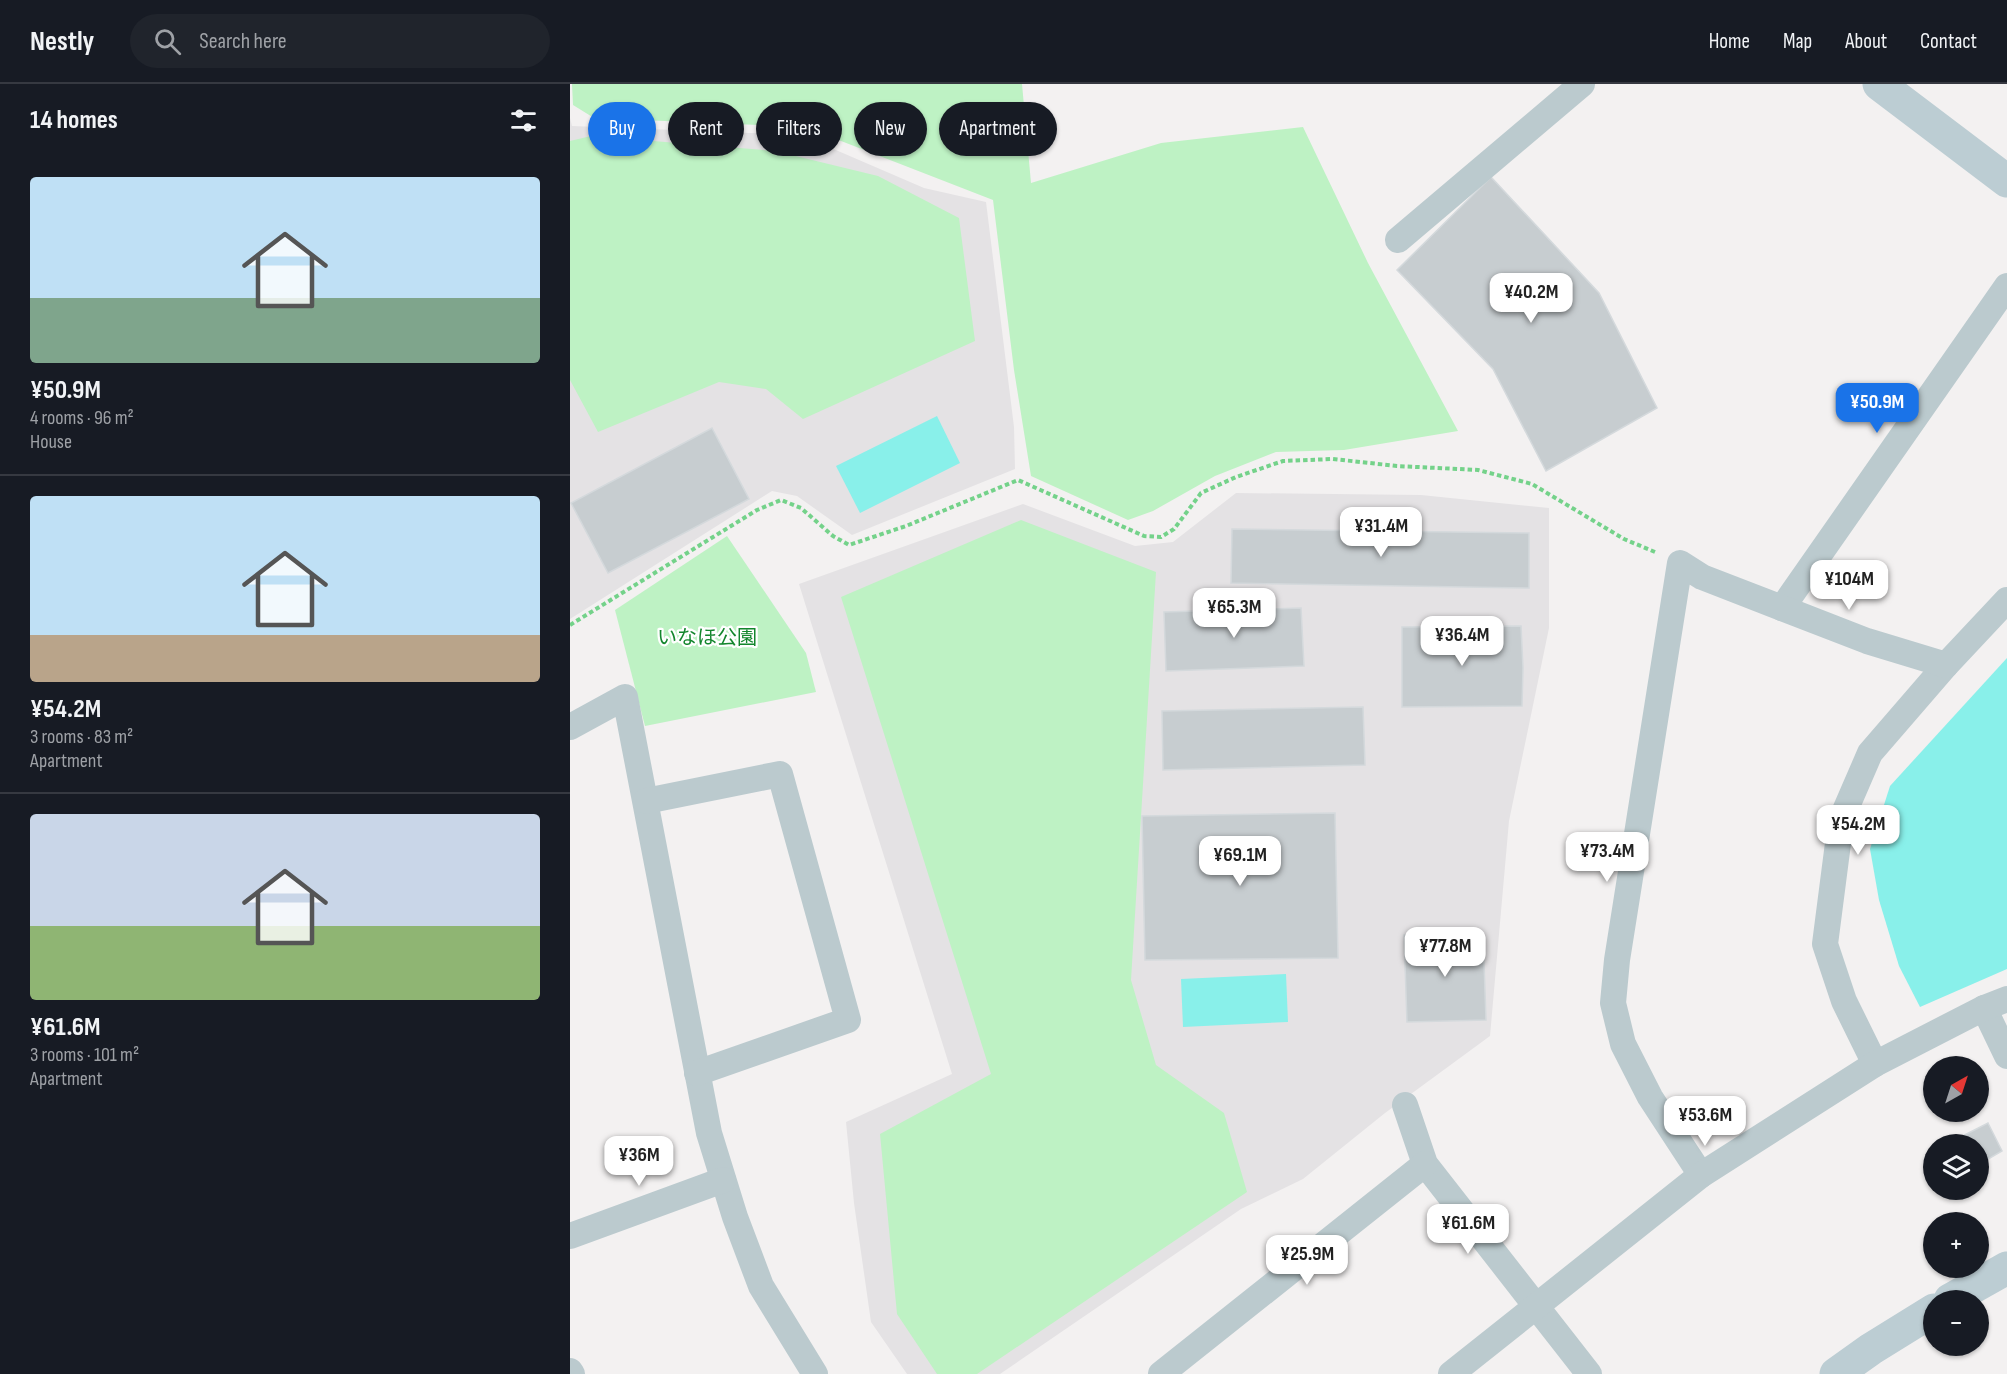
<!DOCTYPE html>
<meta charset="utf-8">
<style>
:root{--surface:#171b24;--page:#20242c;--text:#f1f3f6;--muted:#9ea1a6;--line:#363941;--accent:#1a73e8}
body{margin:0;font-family:"Sofia Sans Condensed","Noto Sans JP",sans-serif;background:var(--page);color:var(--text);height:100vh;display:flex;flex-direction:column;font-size:22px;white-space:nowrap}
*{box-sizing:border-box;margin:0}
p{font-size:20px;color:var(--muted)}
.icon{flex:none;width:33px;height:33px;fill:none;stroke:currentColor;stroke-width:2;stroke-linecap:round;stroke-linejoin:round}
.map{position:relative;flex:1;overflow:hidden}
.drawer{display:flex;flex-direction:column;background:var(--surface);width:570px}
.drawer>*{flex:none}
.hud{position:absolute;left:18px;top:18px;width:570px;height:54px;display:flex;gap:12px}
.needle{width:39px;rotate:39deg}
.controls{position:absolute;left:1353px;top:972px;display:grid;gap:12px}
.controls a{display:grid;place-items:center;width:66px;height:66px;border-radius:50%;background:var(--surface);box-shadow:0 2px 4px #0004;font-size:30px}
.price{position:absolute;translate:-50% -51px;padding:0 14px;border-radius:12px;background:#fff;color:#222;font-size:20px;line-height:39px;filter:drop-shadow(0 2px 3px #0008)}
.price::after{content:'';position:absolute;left:50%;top:36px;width:18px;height:14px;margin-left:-9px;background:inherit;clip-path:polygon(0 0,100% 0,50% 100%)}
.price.on{background:var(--accent);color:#fff}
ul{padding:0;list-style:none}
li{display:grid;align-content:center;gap:12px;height:318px;padding:0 30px}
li+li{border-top:2px solid var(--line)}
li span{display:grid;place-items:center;height:186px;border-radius:6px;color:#555}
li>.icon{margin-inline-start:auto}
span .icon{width:108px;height:108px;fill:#fffc;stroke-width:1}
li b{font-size:26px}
h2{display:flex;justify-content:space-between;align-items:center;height:72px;padding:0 30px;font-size:26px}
.pill{padding:0 21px;border-radius:27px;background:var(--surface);box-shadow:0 2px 4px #0004;font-size:21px;line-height:54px}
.pill.on{background:var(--accent);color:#fff}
header{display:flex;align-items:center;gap:36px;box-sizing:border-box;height:84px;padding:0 30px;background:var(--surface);border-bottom:2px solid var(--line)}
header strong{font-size:28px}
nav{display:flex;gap:33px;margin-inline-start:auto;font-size:21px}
.search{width:420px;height:54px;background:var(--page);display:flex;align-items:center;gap:15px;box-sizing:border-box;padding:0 21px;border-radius:33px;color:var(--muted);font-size:22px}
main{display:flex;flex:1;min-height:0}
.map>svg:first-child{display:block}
</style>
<header>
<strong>Nestly</strong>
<div class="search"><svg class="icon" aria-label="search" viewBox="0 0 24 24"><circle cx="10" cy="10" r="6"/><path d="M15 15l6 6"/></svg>Search here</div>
<nav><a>Home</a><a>Map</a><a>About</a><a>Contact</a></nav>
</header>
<main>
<section class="drawer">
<h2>14 homes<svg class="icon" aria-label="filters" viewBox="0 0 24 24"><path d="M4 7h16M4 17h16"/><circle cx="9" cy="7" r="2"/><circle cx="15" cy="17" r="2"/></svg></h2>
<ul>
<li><span style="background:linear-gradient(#bfe0f5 65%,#7fa58c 0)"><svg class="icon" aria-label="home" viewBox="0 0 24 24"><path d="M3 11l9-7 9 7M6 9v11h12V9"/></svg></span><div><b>¥50.9M</b><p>4 rooms · 96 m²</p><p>House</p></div></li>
<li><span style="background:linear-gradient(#bfe0f5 75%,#b9a48a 0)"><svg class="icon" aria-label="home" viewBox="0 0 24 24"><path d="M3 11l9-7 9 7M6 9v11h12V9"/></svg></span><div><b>¥54.2M</b><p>3 rooms · 83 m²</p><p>Apartment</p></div></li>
<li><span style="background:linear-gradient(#c9d6e8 60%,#8fb573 0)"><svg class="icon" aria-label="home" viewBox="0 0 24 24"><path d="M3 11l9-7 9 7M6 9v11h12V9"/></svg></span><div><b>¥61.6M</b><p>3 rooms · 101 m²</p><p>Apartment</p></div></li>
</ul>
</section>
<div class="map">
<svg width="1437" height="1290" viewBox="0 0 1437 1290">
<rect width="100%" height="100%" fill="#f3f1f1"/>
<g fill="#e4e2e4">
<polygon points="0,34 2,42 231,51 354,104 416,118 444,343 445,385 282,451 227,412 202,407 0,535"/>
<polygon points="666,409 851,411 979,424 979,544 939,737 920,952 815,1029 733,1095 671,1125 430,1290 337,1290 301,1238 284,1119 276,1038 382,990 229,500 453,420 565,462 603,458"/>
</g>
<g fill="#bef2c4">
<polygon points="2,0 452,0 461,99 591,59 733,43 798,179 888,347 774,366 706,368 645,392 583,427 558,436 461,392 444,286 423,116 235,43 24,34 3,21"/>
<polygon points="21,52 205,67 308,92 389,134 405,257 233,335 196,305 149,298 28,348 0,296 0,57"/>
<polygon points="451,436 586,488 561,896 586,981 654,1029 677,1108 407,1290 367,1290 327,1230 310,1050 421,990 271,513"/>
<polygon points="157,452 236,569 246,608 75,642 45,526"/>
</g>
<g fill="#89f0ea">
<polygon points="367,332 390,379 290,429 266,382"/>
<polygon points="1437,574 1437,885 1350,923 1329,882 1309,816 1300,765 1320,702"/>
<polygon points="716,890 718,938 613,943 611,895"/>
</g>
<g fill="#c7cdd0" stroke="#d4d9dc" stroke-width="1.5">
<polygon points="921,93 1029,209 1087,324 976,387 923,285 827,186"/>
<polygon points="142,344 179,415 38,489 1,419"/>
<polygon points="662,445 959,449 959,504 661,499"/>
<polygon points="731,524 734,582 596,587 594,528"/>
<polygon points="951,542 953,584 952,622 832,623 832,543"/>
<polygon points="793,623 795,681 593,686 592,627"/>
<polygon points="765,729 768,874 575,876 572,732"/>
<polygon points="913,849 916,936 837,938 834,851"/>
<polygon points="1418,1039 1432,1067 1408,1081 1408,1060 1377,1060"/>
</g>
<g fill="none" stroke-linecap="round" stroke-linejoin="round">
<polyline stroke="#74d28a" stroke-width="4" stroke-dasharray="4.5 3" stroke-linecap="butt" points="0,541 187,426 211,416 231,424 263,452 279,461 336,442 448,396 574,452 591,453 604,445 631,409 666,393 713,377 763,375 827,382 908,386 962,400 1054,455 1085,468"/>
<g stroke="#bbcace" stroke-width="26">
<polyline points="828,156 1012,0"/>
<polyline points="1212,524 1437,202"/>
<polyline points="0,643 55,613 139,1049 165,1133 191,1202 245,1290"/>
<polyline points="76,717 210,690 278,936 127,989"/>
<polyline points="1414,924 1437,972"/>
<polyline points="1305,980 1274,917 1255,860 1271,736 1300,669 1376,581"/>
<polyline points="835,1021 855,1080 1019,1290"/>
<polyline points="1131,1091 1080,1013 1053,960 1043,919 1047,876 1110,479 1132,493 1297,557 1376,581 1437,516"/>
<polyline points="0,1152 153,1096"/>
<polyline points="0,1287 2,1290"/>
<polyline points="591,1290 855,1080"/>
<polyline points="881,1290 1131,1091 1305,980 1414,924 1437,915"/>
</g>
<g stroke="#bccdd3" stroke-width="33">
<polyline points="1309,0 1437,97"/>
<polyline points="1380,1216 1437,1184"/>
<polyline points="1266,1290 1301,1265 1364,1226"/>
</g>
</g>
<g text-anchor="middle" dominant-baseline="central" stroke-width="4.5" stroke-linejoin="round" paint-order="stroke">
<g font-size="20" fill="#13862d" stroke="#fff">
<text x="137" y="554">いなほ公園</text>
</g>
</g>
</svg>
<div class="controls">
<a><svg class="needle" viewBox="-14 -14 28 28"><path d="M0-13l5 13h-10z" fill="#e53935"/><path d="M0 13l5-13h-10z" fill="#9ea1a6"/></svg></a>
<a><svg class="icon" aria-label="layers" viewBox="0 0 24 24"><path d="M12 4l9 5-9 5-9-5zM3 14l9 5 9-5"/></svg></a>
<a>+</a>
<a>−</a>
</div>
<b class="price" style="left:961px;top:240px">¥40.2M</b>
<b class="price on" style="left:1307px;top:350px">¥50.9M</b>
<b class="price" style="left:811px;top:474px">¥31.4M</b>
<b class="price" style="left:1279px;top:527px">¥104M</b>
<b class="price" style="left:664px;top:555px">¥65.3M</b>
<b class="price" style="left:892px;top:583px">¥36.4M</b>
<b class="price" style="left:1288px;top:772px">¥54.2M</b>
<b class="price" style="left:1037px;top:799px">¥73.4M</b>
<b class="price" style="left:670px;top:803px">¥69.1M</b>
<b class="price" style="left:875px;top:894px">¥77.8M</b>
<b class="price" style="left:1135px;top:1063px">¥53.6M</b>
<b class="price" style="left:69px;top:1103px">¥36M</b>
<b class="price" style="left:898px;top:1171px">¥61.6M</b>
<b class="price" style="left:737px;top:1202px">¥25.9M</b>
<div class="hud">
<a class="pill on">Buy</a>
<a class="pill">Rent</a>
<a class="pill">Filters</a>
<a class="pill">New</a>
<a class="pill">Apartment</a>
</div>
</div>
</main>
